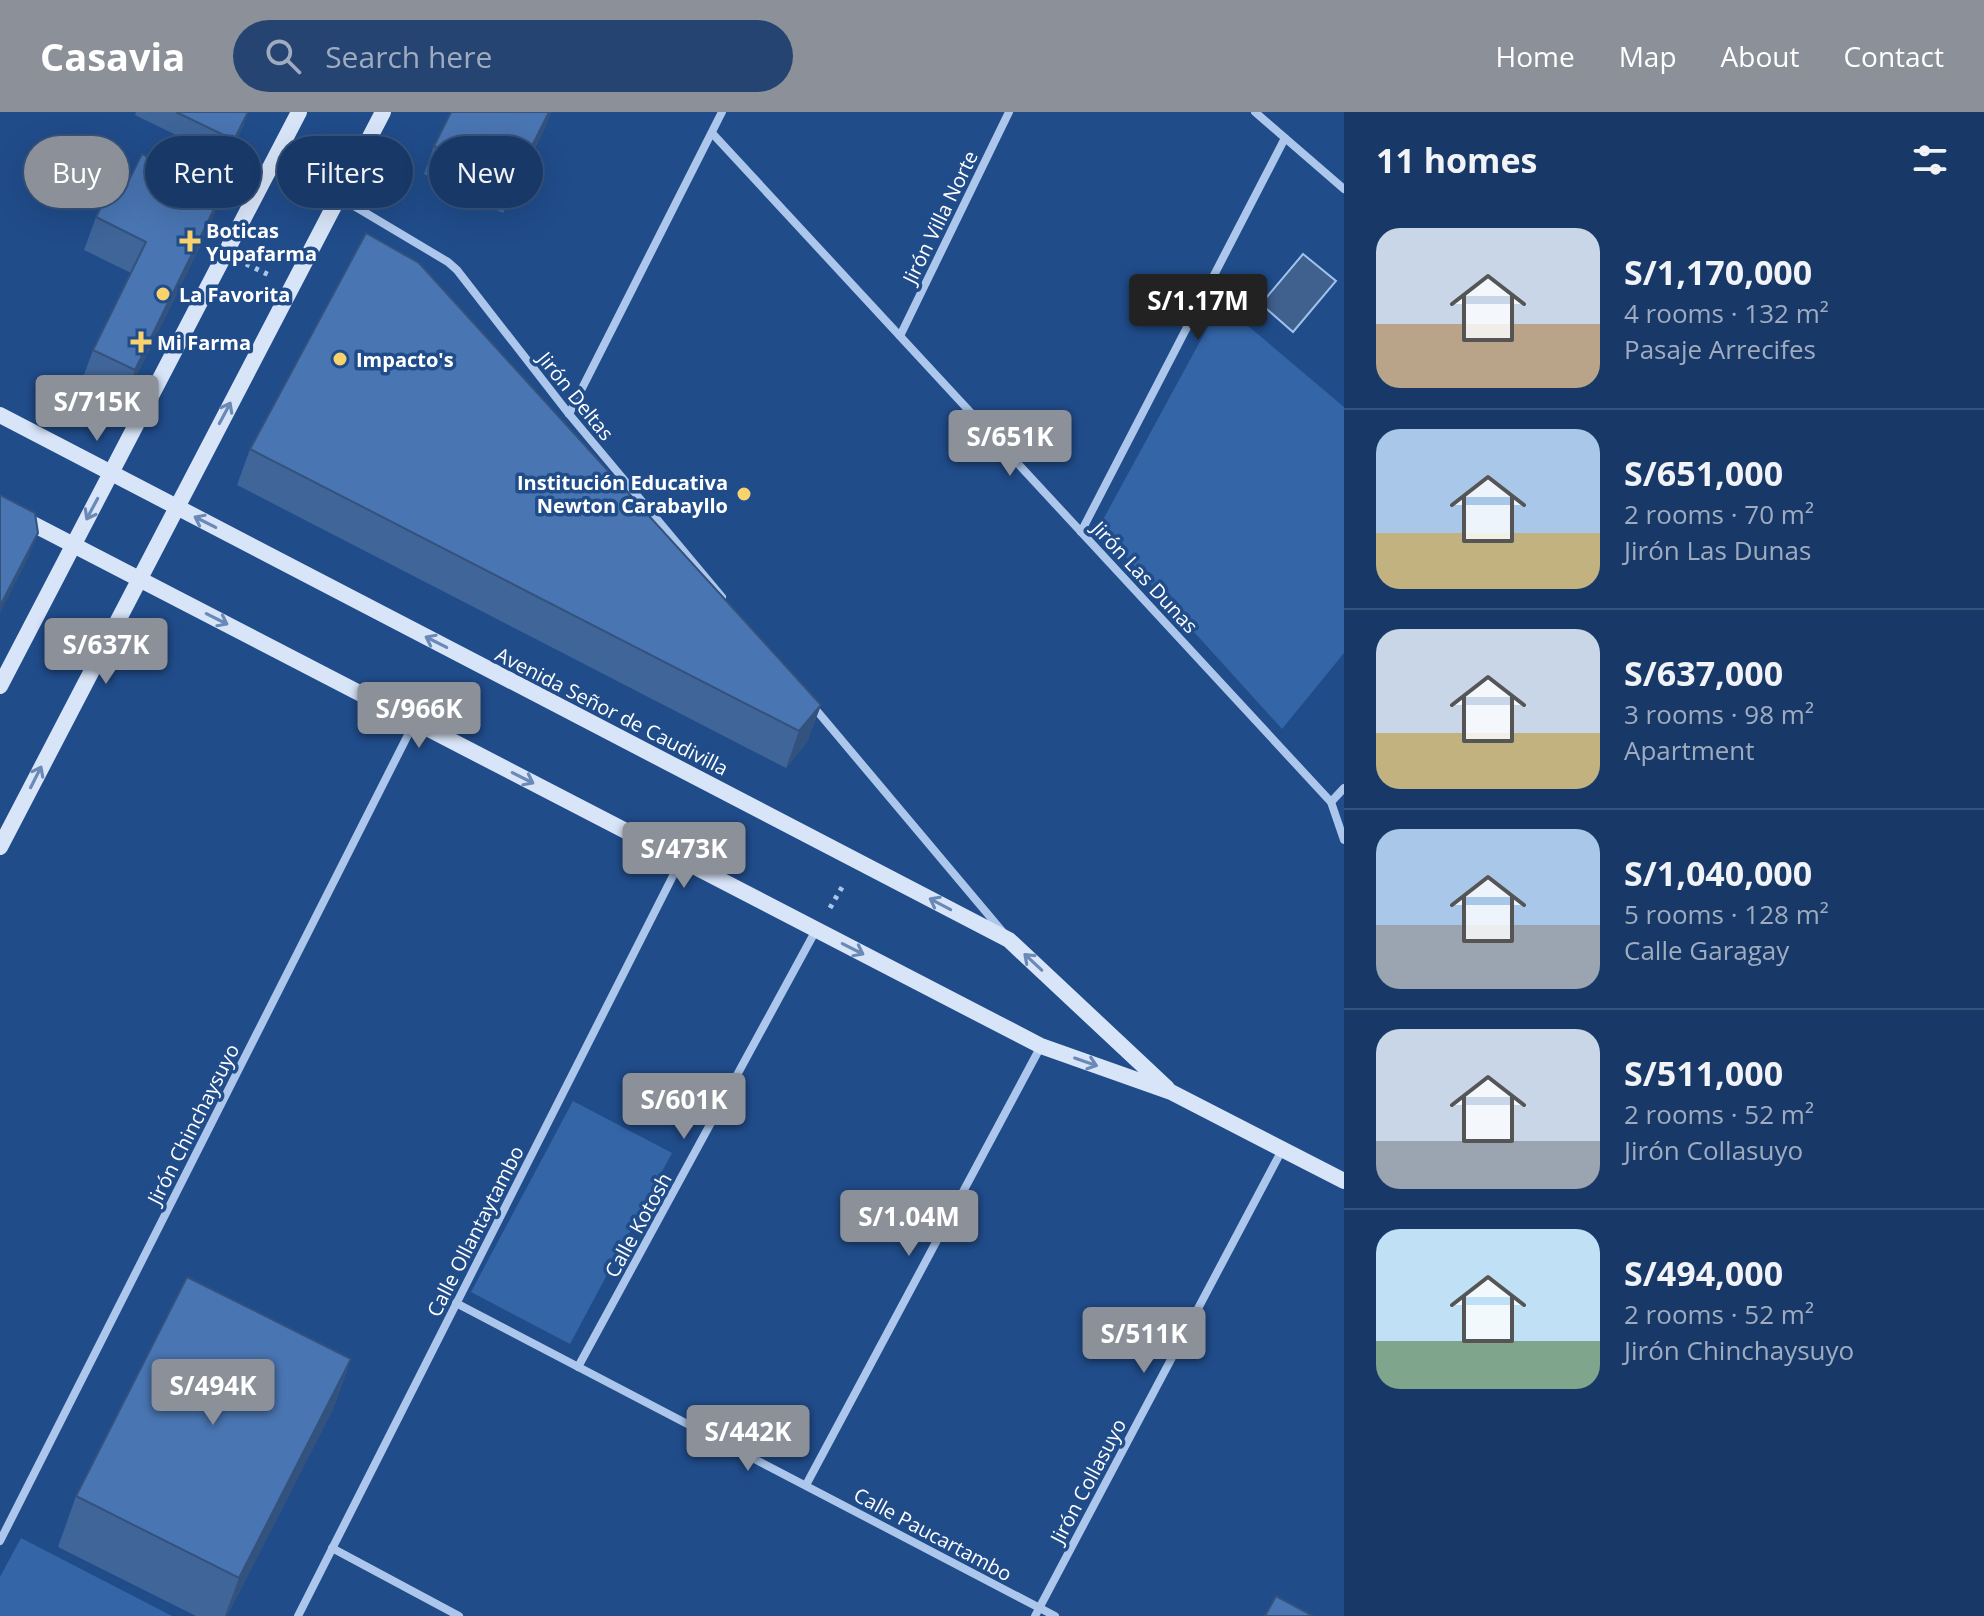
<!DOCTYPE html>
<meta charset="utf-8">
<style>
:root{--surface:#183968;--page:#254471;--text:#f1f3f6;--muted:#9facc0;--line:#36537c;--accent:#8c9099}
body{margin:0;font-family:"Open Sans",sans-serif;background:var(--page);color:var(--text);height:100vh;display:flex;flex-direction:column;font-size:30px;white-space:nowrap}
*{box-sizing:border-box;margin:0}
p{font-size:26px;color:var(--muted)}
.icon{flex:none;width:44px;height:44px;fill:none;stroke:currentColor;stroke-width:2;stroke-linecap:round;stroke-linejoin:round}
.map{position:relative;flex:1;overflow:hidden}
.side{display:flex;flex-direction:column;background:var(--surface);width:640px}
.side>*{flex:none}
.banner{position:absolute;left:24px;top:24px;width:760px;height:72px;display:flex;gap:16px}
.price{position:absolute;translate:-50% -68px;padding:0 18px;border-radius:8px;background:var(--accent);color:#fff;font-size:26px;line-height:52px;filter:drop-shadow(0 2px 4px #0008)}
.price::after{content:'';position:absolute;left:50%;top:48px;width:24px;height:18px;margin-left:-12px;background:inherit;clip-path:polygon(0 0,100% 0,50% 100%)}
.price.selected{background:#222;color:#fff}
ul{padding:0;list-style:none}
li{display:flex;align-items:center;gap:24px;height:200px;padding:0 32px}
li+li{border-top:2px solid var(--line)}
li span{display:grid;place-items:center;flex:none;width:224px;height:160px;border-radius:24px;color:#555}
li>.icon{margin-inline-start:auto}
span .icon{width:96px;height:96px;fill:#fffc;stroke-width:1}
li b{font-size:34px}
h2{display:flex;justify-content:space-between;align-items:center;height:96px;padding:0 32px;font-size:34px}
.tag{padding:0 28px;border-radius:36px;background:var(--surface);box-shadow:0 8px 32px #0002,0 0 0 2px var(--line);font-size:28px;line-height:72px}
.tag.selected{background:var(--accent);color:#fff}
header{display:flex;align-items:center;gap:48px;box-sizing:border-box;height:112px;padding:0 40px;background:var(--accent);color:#fff}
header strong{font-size:38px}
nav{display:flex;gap:44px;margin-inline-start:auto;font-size:28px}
.search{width:560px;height:72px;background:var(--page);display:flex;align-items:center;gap:20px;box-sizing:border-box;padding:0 28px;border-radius:44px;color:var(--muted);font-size:30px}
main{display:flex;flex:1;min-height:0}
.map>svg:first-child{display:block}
</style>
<header>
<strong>Casavia</strong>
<div class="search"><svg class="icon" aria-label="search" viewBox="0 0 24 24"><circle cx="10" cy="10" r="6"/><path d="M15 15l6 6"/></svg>Search here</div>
<nav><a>Home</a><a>Map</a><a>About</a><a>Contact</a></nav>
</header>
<main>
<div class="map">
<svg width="1344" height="1504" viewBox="0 0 1344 1504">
<rect width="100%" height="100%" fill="#204c8a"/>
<g fill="#3465a7">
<polygon points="1221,191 1344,295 1344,541 1282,617 1099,415"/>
<polygon points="573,989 672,1041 570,1232 471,1180"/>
<polygon points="21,1426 172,1504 0,1504 0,1465"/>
</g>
<polygon fill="#40608d" stroke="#a0c2ec" stroke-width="2" points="1303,142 1336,169 1293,220 1261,192"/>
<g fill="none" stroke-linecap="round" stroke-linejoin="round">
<g stroke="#acc7eb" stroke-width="5" stroke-dasharray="4 6" stroke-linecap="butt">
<polyline points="246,152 269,163"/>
<polyline points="830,796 845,770"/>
</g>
<g stroke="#acc7eb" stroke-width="8">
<polyline points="1255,0 1344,77"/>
<polyline points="712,21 1331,690 1344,728"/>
<polyline points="339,85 448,150 457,158 569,302 722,485"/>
<polyline points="900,224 1009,0"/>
<polyline points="569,302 722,0"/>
<polyline points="1081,420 1285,26"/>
<polyline points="812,593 1002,819"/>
<polyline points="1331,690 1344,676"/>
<polyline points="456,1191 1055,1504"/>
<polyline points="578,1255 816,818"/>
<polyline points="806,1373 1041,934"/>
<polyline points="0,1429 415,609"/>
<polyline points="332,1436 459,1504"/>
<polyline points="298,1504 681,748"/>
<polyline points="1035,1504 1282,1038"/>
</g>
<g stroke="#d8e5f8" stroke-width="16">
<polyline points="0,303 1009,828 1167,976"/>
<polyline points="0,395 1041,934 1171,980 1344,1069"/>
<polyline points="0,574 299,0"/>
<polyline points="0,735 383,0"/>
</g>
</g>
<g fill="#3f6599">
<polygon points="136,0 248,0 243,14 227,48 135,3"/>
<polygon points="451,0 551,0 543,20 503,101 424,62 434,34"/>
<polygon points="96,105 210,114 123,291 81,271 93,238 131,161 84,138"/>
<polygon points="250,337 821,593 807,630 786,656 237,373"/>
<polygon points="351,1247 333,1297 227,1504 196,1504 58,1435 76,1384"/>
</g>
<g fill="#33527d">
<polygon points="248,0 243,14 227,48 234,28"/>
<polygon points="549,0 551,0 543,20 503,101 513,72"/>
<polygon points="222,81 210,114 123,291 135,258"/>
<polygon points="38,421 28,446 0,501 0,494"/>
<polygon points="821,593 807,630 786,656 799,619"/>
<polygon points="351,1247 333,1297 227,1504 225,1504 239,1466"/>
</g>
<g fill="#4975b2" stroke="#33527d" stroke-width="2">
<polygon points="176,0 248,0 234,28"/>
<polygon points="451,0 549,0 513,72 434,34"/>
<polygon points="142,42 222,81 135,258 93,238 146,130 96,105 115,66 127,72"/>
<polygon points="366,121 419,151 821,593 799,619 250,337"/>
<polygon points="0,383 35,401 38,421 0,494"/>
<polygon points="187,1165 351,1247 239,1466 76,1384"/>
<polygon points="1276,1484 1313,1504 1265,1504"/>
</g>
<defs><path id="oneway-shaft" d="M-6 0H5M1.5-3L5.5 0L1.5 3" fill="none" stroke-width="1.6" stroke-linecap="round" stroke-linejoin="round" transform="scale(2)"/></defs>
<g stroke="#6a89b6">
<use href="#oneway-shaft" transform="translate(225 301) rotate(-62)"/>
<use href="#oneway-shaft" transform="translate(92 397) rotate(118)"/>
<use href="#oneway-shaft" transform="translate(205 410) rotate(-153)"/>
<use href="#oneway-shaft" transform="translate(217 507) rotate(27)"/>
<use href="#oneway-shaft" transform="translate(436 530) rotate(-153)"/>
<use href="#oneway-shaft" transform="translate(36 665) rotate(-63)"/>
<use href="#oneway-shaft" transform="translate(523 666) rotate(27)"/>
<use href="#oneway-shaft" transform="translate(940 792) rotate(-152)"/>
<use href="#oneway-shaft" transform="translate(853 837) rotate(27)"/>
<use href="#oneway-shaft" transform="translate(1033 850) rotate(-137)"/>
<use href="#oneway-shaft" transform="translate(1086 950) rotate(19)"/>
</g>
<g fill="#f8d36d" stroke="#204c8a" stroke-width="3">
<path d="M186 117h8v8h8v8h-8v8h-8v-8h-8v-8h8z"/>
<circle cx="163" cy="182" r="8"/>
<path d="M137 218h8v8h8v8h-8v8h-8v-8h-8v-8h8z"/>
<circle cx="340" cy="247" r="8"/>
<circle cx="744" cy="382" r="8"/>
</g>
<g text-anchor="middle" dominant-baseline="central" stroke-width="7" stroke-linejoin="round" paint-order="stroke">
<g font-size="20" fill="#fff" stroke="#204c8a">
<text transform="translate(940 105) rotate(-64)">Jirón Villa Norte</text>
<text transform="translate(576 284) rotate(51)">Jirón Deltas</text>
<text transform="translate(1145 465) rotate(47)">Jirón Las Dunas</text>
<text transform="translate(612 599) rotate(27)">Avenida Señor de Caudivilla</text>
<text transform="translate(193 1012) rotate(-63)">Jirón Chinchaysuyo</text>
<text transform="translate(638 1113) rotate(-61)">Calle Kotosh</text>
<text transform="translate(475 1119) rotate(-63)">Calle Ollantaytambo</text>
<text transform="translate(1088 1369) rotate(-62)">Jirón Collasuyo</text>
<text transform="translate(933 1422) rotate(28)">Calle Paucartambo</text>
</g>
<g font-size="20" font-weight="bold" fill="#fff" stroke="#204c8a" text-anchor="start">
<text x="206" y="118">Boticas<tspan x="206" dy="23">Yupafarma</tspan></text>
<text x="179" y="182">La Favorita</text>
<text x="157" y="230">Mi Farma</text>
<text x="356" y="247">Impacto's</text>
<text x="728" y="370" text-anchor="end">Institución Educativa<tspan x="728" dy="23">Newton Carabayllo</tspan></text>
</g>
</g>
</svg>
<b class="price selected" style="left:1198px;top:230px">S/1.17M</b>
<b class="price" style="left:97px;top:331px">S/715K</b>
<b class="price" style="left:1010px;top:366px">S/651K</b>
<b class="price" style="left:106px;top:574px">S/637K</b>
<b class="price" style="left:419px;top:638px">S/966K</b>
<b class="price" style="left:684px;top:778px">S/473K</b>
<b class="price" style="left:684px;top:1029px">S/601K</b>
<b class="price" style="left:909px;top:1146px">S/1.04M</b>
<b class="price" style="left:1144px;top:1263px">S/511K</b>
<b class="price" style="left:213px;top:1315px">S/494K</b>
<b class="price" style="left:748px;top:1361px">S/442K</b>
<div class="banner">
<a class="tag selected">Buy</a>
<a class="tag">Rent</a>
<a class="tag">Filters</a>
<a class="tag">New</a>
</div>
</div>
<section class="side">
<h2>11 homes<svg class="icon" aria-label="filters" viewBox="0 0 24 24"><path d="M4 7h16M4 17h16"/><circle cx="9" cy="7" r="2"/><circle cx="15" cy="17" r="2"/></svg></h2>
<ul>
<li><span style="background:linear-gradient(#c9d6e8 60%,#b9a48a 0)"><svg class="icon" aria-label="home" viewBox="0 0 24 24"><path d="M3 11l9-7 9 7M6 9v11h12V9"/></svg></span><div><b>S/1,170,000</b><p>4 rooms · 132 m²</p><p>Pasaje Arrecifes</p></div></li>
<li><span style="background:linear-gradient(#a9c7e8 65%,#c2b280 0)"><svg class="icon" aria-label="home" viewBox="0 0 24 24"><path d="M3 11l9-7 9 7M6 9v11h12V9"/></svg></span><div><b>S/651,000</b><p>2 rooms · 70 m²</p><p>Jirón Las Dunas</p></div></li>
<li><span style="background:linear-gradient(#c9d6e8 65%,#c2b280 0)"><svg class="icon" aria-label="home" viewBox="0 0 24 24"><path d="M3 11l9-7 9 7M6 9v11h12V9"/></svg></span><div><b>S/637,000</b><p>3 rooms · 98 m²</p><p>Apartment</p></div></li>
<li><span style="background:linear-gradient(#a9c7e8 60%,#9aa5b1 0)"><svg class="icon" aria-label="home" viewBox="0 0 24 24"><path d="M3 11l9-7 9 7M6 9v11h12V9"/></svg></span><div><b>S/1,040,000</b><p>5 rooms · 128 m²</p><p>Calle Garagay</p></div></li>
<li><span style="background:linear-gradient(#c9d6e8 70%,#9aa5b1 0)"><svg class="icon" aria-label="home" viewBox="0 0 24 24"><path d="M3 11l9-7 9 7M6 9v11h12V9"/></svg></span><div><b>S/511,000</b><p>2 rooms · 52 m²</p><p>Jirón Collasuyo</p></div></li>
<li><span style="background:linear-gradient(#bfe0f5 70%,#7fa58c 0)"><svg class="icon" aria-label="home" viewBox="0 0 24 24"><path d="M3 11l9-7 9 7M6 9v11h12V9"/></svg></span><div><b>S/494,000</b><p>2 rooms · 52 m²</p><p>Jirón Chinchaysuyo</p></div></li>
</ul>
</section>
</main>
